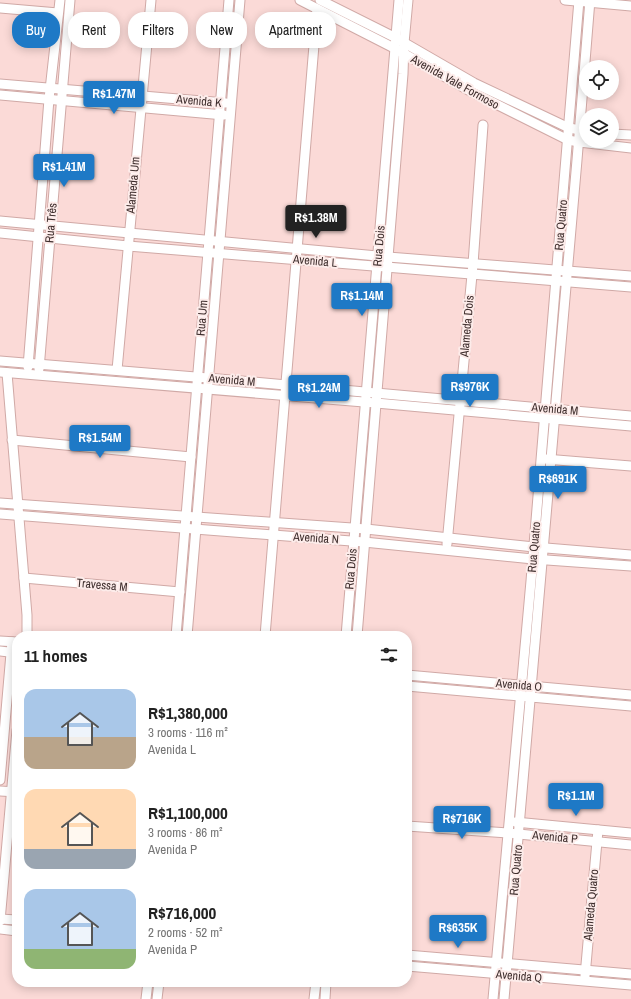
<!DOCTYPE html>
<meta charset="utf-8">
<style>
:root{--surface:#fff;--page:#f6f6f6;--text:#222;--muted:#767676;--accent:#1e79c6}
body{margin:0;font-family:"Archivo Narrow",sans-serif;background:var(--page);color:var(--text);height:100vh;display:flex;flex-direction:column;font-size:15px;white-space:nowrap}
*{box-sizing:border-box;margin:0}
p{font-size:13px;color:var(--muted)}
.icon{flex:none;width:22px;height:22px;fill:none;stroke:currentColor;stroke-width:2;stroke-linecap:round;stroke-linejoin:round}
.map{position:relative;flex:1;overflow:hidden}
.drawer{position:absolute;left:12px;top:631px;width:400px;height:356px;display:flex;flex-direction:column;background:var(--surface);border-radius:16px;box-shadow:0 2px 10px #0003}
.drawer>*{flex:none}
.top-card{position:absolute;left:12px;top:12px;width:400px;height:36px;display:flex;gap:8px}
.tools{position:absolute;left:579px;top:60px;display:grid;gap:8px}
.tools a{display:grid;place-items:center;width:40px;height:40px;border-radius:50%;background:var(--surface);box-shadow:0 2px 10px #0003;font-size:20px}
.price{position:absolute;translate:-50% -34px;padding:0 9px;border-radius:4px;background:var(--accent);color:#fff;font-size:13px;line-height:26px;filter:drop-shadow(0 1px 2px #0008)}
.price::after{content:'';position:absolute;left:50%;top:24px;width:12px;height:9px;margin-left:-6px;background:inherit;clip-path:polygon(0 0,100% 0,50% 100%)}
.price.selected{background:#222;color:#fff}
ul{padding:0;list-style:none}
li{display:flex;align-items:center;gap:12px;height:100px;padding:0 12px}
li span{display:grid;place-items:center;flex:none;width:112px;height:80px;border-radius:12px;color:#555}
li>.icon{margin-inline-start:auto}
span .icon{width:48px;height:48px;fill:#fffc;stroke-width:1}
li b{font-size:17px}
h2{display:flex;justify-content:space-between;align-items:center;height:48px;padding:0 12px;font-size:17px}
.pill{padding:0 14px;border-radius:16px;background:var(--surface);box-shadow:0 2px 10px #0003;font-size:14px;line-height:36px}
.pill.selected{background:var(--accent);color:#fff}
.map>svg:first-child{display:block}
</style>
<div class="map">
<svg width="631" height="999" viewBox="0 0 631 999">
<rect width="100%" height="100%" fill="#fbdad7"/>
<g fill="none" stroke-linecap="round" stroke-linejoin="round">
<g stroke="#d0a9a6" stroke-width="11">
<g id="street">
<polyline points="300,0 394,48 470,91 568,140 579,142 631,148"/>
<polyline points="320,0 396,38 474,83 569,128 586,131"/>
<polyline points="565,0 631,6"/>
<polyline points="0,8 58,13"/>
<polyline points="0,84 226,103"/>
<polyline points="0,95 224,115"/>
<polyline points="612,134 631,135"/>
<polyline points="0,221 388,257 631,276"/>
<polyline points="0,233 128,246 631,287"/>
<polyline points="0,361 208,378 631,416"/>
<polyline points="28,367 49,99 60,0"/>
<polyline points="39,369 70,0"/>
<polyline points="117,370 151,0"/>
<polyline points="0,372 376,403 631,426"/>
<polyline points="7,373 27,615 27,636"/>
<polyline points="12,440 191,457"/>
<polyline points="545,459 631,466"/>
<polyline points="0,503 366,529 534,547 631,555"/>
<polyline points="0,514 364,542 533,559 631,566"/>
<polyline points="447,544 473,264 483,125"/>
<polyline points="24,578 180,592"/>
<polyline points="176,636 229,0"/>
<polyline points="187,636 240,0"/>
<polyline points="265,636 317,9"/>
<polyline points="346,636 399,0"/>
<polyline points="357,636 403,74 404,43 408,0"/>
<polyline points="0,641 17,642"/>
<polyline points="0,651 17,653"/>
<polyline points="407,675 631,695"/>
<polyline points="407,686 631,706"/>
<polyline points="0,780 12,642"/>
<polyline points="0,791 17,792"/>
<polyline points="515,822 631,833"/>
<polyline points="407,826 508,833 631,845"/>
<polyline points="0,919 17,920"/>
<polyline points="0,921 17,730"/>
<polyline points="0,929 17,931"/>
<polyline points="407,955 631,974"/>
<polyline points="407,966 631,985"/>
<polyline points="585,976 598,830"/>
<polyline points="146,999 148,982"/>
<polyline points="157,999 159,982"/>
<polyline points="314,999 316,982"/>
<polyline points="325,999 326,982"/>
<polyline points="493,999 531,581 579,0"/>
<polyline points="504,999 577,160 590,0"/>
</g>
</g>
<use href="#street" stroke="#fff" stroke-width="9"/>
</g>
<g text-anchor="middle" dominant-baseline="central" stroke-width="4" stroke-linejoin="round" paint-order="stroke">
<g font-size="12" fill="#3e2e2d" stroke="#fdecea">
<text transform="translate(455 82) rotate(29)">Avenida Vale Formoso</text>
<text transform="translate(199 101) rotate(5)">Avenida K</text>
<text transform="translate(133 185) rotate(-85)">Alameda Um</text>
<text transform="translate(51 223) rotate(-85)">Rua Três</text>
<text transform="translate(561 225) rotate(-85)">Rua Quatro</text>
<text transform="translate(379 246) rotate(-85)">Rua Dois</text>
<text transform="translate(315 261) rotate(5)">Avenida L</text>
<text transform="translate(202 318) rotate(-85)">Rua Um</text>
<text transform="translate(467 326) rotate(-85)">Alameda Dois</text>
<text transform="translate(232 380) rotate(5)">Avenida M</text>
<text transform="translate(555 409) rotate(5)">Avenida M</text>
<text transform="translate(316 538) rotate(4)">Avenida N</text>
<text transform="translate(534 547) rotate(-85)">Rua Quatro</text>
<text transform="translate(351 569) rotate(-85)">Rua Dois</text>
<text transform="translate(102 585) rotate(5)">Travessa M</text>
<text transform="translate(519 685) rotate(5)">Avenida O</text>
<text transform="translate(555 837) rotate(5)">Avenida P</text>
<text transform="translate(516 870) rotate(-85)">Rua Quatro</text>
<text transform="translate(591 905) rotate(-85)">Alameda Quatro</text>
<text transform="translate(519 976) rotate(5)">Avenida Q</text>
</g>
</g>
</svg>
<div class="tools">
<a><svg class="icon" aria-label="locate" viewBox="0 0 24 24"><circle cx="12" cy="12" r="6"/><path d="M12 2v4M12 18v4M2 12h4M18 12h4"/></svg></a>
<a><svg class="icon" aria-label="layers" viewBox="0 0 24 24"><path d="M12 4l9 5-9 5-9-5zM3 14l9 5 9-5"/></svg></a>
</div>
<b class="price" style="left:114px;top:115px">R$1.47M</b>
<b class="price" style="left:64px;top:188px">R$1.41M</b>
<b class="price selected" style="left:316px;top:239px">R$1.38M</b>
<b class="price" style="left:362px;top:317px">R$1.14M</b>
<b class="price" style="left:470px;top:408px">R$976K</b>
<b class="price" style="left:319px;top:409px">R$1.24M</b>
<b class="price" style="left:100px;top:459px">R$1.54M</b>
<b class="price" style="left:558px;top:500px">R$691K</b>
<b class="price" style="left:576px;top:817px">R$1.1M</b>
<b class="price" style="left:462px;top:840px">R$716K</b>
<b class="price" style="left:458px;top:949px">R$635K</b>
<div class="top-card">
<a class="pill selected">Buy</a>
<a class="pill">Rent</a>
<a class="pill">Filters</a>
<a class="pill">New</a>
<a class="pill">Apartment</a>
</div>
<section class="drawer">
<h2>11 homes<svg class="icon" aria-label="filters" viewBox="0 0 24 24"><path d="M4 7h16M4 17h16"/><circle cx="9" cy="7" r="2"/><circle cx="15" cy="17" r="2"/></svg></h2>
<ul>
<li><span style="background:linear-gradient(#a9c7e8 60%,#b9a48a 0)"><svg class="icon" aria-label="home" viewBox="0 0 24 24"><path d="M3 11l9-7 9 7M6 9v11h12V9"/></svg></span><div><b>R$1,380,000</b><p>3 rooms · 116 m²</p><p>Avenida L</p></div></li>
<li><span style="background:linear-gradient(#ffd9b3 75%,#9aa5b1 0)"><svg class="icon" aria-label="home" viewBox="0 0 24 24"><path d="M3 11l9-7 9 7M6 9v11h12V9"/></svg></span><div><b>R$1,100,000</b><p>3 rooms · 86 m²</p><p>Avenida P</p></div></li>
<li><span style="background:linear-gradient(#a9c7e8 75%,#8fb573 0)"><svg class="icon" aria-label="home" viewBox="0 0 24 24"><path d="M3 11l9-7 9 7M6 9v11h12V9"/></svg></span><div><b>R$716,000</b><p>2 rooms · 52 m²</p><p>Avenida P</p></div></li>
</ul>
</section>
</div>
